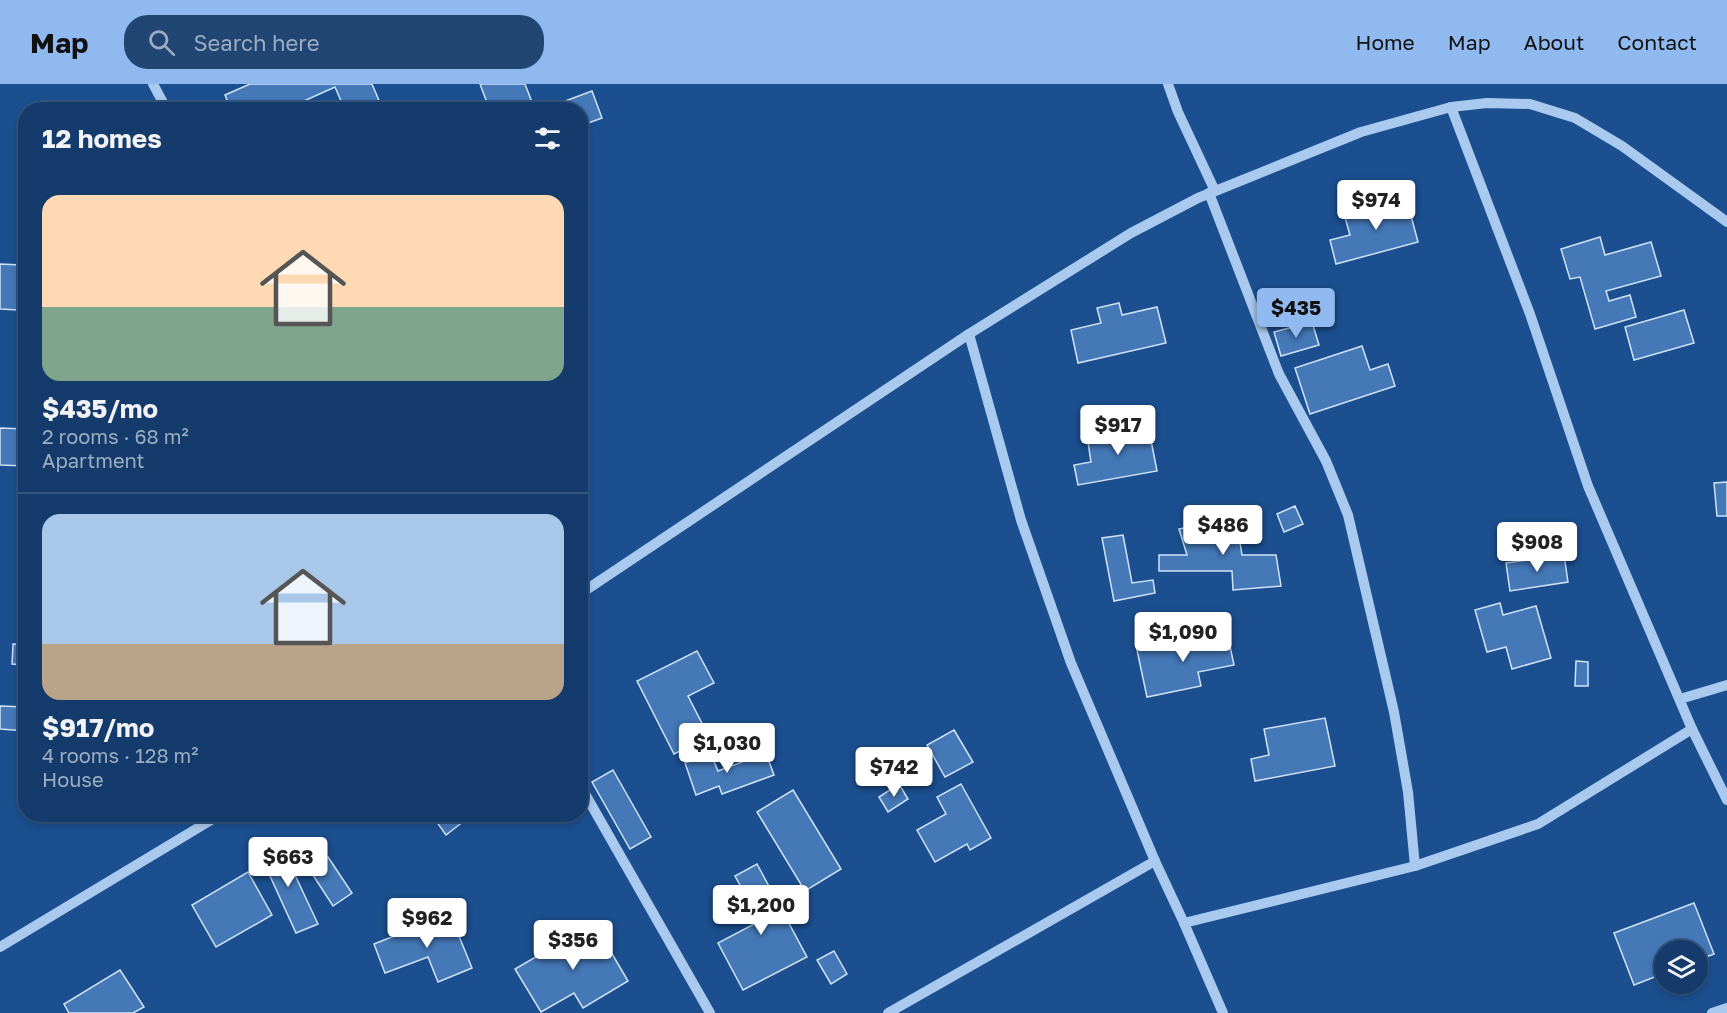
<!DOCTYPE html>
<meta charset="utf-8">
<style>
:root{--surface:#143b6b;--page:#214673;--text:#f1f3f6;--muted:#9dadc1;--line:#33557e;--accent:#90b9f0}
body{margin:0;font-family:"Golos Text",sans-serif;background:var(--page);color:var(--text);height:100vh;display:flex;flex-direction:column;font-size:22px;white-space:nowrap}
*{box-sizing:border-box;margin:0}
p{font-size:20px;color:var(--muted)}
.icon{flex:none;width:33px;height:33px;fill:none;stroke:currentColor;stroke-width:2;stroke-linecap:round;stroke-linejoin:round}
.map{position:relative;flex:1;overflow:hidden}
.panel{position:absolute;left:18px;top:18px;width:570px;height:720px;display:flex;flex-direction:column;background:var(--surface);border-radius:24px;box-shadow:0 3px 9px #0003,0 0 0 2px var(--line)}
.panel>*{flex:none}
.buttons{position:absolute;left:1654px;top:856px;display:grid;gap:12px}
.buttons a{display:grid;place-items:center;width:54px;height:54px;border-radius:50%;background:var(--surface);box-shadow:0 3px 9px #0003,0 0 0 2px var(--line);font-size:30px}
.price{position:absolute;translate:-50% -51px;padding:0 14px;border-radius:6px;background:#fff;color:#222;font-size:20px;line-height:39px;filter:drop-shadow(0 2px 3px #0008)}
.price::after{content:'';position:absolute;left:50%;top:36px;width:18px;height:14px;margin-left:-9px;background:inherit;clip-path:polygon(0 0,100% 0,50% 100%)}
.price.active{background:var(--accent);color:#111}
ul{padding:0;list-style:none}
li{display:grid;align-content:center;gap:12px;height:318px;padding:0 24px}
li+li{border-top:2px solid var(--line)}
li span{display:grid;place-items:center;height:186px;border-radius:18px;color:#555}
li>.icon{margin-inline-start:auto}
span .icon{width:108px;height:108px;fill:#fffc;stroke-width:1}
li b{font-size:26px}
h2{display:flex;justify-content:space-between;align-items:center;height:72px;padding:0 24px;font-size:26px}
header{display:flex;align-items:center;gap:36px;box-sizing:border-box;height:84px;padding:0 30px;background:var(--accent);color:#111}
header strong{font-size:28px}
nav{display:flex;gap:33px;margin-inline-start:auto;font-size:21px}
.search{width:420px;height:54px;background:var(--page);display:flex;align-items:center;gap:15px;box-sizing:border-box;padding:0 21px;border-radius:24px;color:var(--muted);font-size:22px}
.map>svg:first-child{display:block}
</style>
<header>
<strong>Map</strong>
<div class="search"><svg class="icon" aria-label="search" viewBox="0 0 24 24"><circle cx="10" cy="10" r="6"/><path d="M15 15l6 6"/></svg>Search here</div>
<nav><a>Home</a><a>Map</a><a>About</a><a>Contact</a></nav>
</header>
<div class="map">
<svg width="1727" height="929" viewBox="0 0 1727 929">
<rect width="100%" height="100%" fill="#1b4f8f"/>
<g fill="#4478b7" stroke="#cfe3fa" stroke-width="1.5">
<polygon points="250,0 372,0 383,26 345,26 335,3 284,26 231,26 225,11"/>
<polygon points="480,0 525,0 535,26 485,26 489,24"/>
<polygon points="592,7 602,34 580,42 580,26 541,26"/>
<polygon points="1406,113 1418,158 1336,180 1330,156 1350,151 1344,130"/>
<polygon points="1600,153 1605,171 1651,158 1661,192 1606,207 1609,217 1630,211 1636,233 1595,245 1580,193 1570,195 1561,165"/>
<polygon points="0,180 21,181 18,226 0,225"/>
<polygon points="1119,219 1122,231 1157,223 1166,259 1078,279 1071,246 1101,239 1097,224"/>
<polygon points="1684,226 1694,259 1634,276 1625,243"/>
<polygon points="1312,238 1319,261 1281,272 1274,248"/>
<polygon points="1362,262 1370,286 1388,280 1395,302 1310,330 1295,284"/>
<polygon points="1148,341 1157,387 1078,401 1074,381 1091,378 1087,352"/>
<polygon points="0,344 26,345 26,382 0,381"/>
<polygon points="1727,398 1727,432 1717,432 1714,399"/>
<polygon points="1295,422 1303,440 1284,448 1277,430"/>
<polygon points="1236,433 1242,471 1276,471 1281,502 1233,506 1232,487 1159,487 1159,471 1187,471 1179,445"/>
<polygon points="1123,451 1132,499 1153,496 1155,509 1114,517 1102,454"/>
<polygon points="1564,471 1568,498 1510,507 1506,479"/>
<polygon points="1500,519 1503,531 1536,522 1551,574 1512,585 1506,563 1487,568 1475,526"/>
<polygon points="1227,548 1234,581 1198,588 1201,602 1147,613 1137,566"/>
<polygon points="13,560 26,561 26,581 12,580"/>
<polygon points="697,567 714,599 688,612 709,653 674,670 637,597"/>
<polygon points="1576,577 1588,578 1588,602 1575,602"/>
<polygon points="0,622 26,623 26,647 0,645"/>
<polygon points="1325,634 1335,682 1255,697 1251,675 1269,671 1264,645"/>
<polygon points="954,646 973,678 945,693 927,661"/>
<polygon points="766,669 774,691 722,710 719,702 696,711 685,679 711,670 718,687"/>
<polygon points="613,686 651,753 630,765 592,698"/>
<polygon points="899,700 908,715 888,728 879,713"/>
<polygon points="961,700 991,754 970,766 967,760 935,778 917,746 946,730 937,713"/>
<polygon points="793,706 841,785 805,807 757,728"/>
<polygon points="431,730 473,730 446,751"/>
<polygon points="280,759 318,840 296,849 259,768"/>
<polygon points="328,773 352,809 333,822 309,785"/>
<polygon points="757,780 807,873 743,906 718,859 760,837 735,792"/>
<polygon points="248,788 272,831 216,863 192,821"/>
<polygon points="1694,819 1714,870 1698,876 1698,867 1665,867 1665,889 1634,901 1614,849"/>
<polygon points="450,830 472,884 438,898 428,873 385,889 374,860"/>
<polygon points="594,839 628,897 583,924 574,909 541,928 515,885"/>
<polygon points="834,867 847,890 831,900 817,876"/>
<polygon points="120,886 144,923 133,929 69,929 64,920"/>
</g>
<g fill="none" stroke-linecap="round" stroke-linejoin="round">
<g stroke="#a9c9ee" stroke-width="10">
<polyline points="153,0 167,26"/>
<polyline points="1168,0 1178,28 1215,107"/>
<polyline points="1451,23 1530,230 1588,402 1692,645 1727,716"/>
<polyline points="1209,109 1279,290 1326,377 1348,431 1394,628 1408,708 1415,782"/>
<polyline points="969,250 1021,436 1071,579 1155,777 1184,839 1223,929"/>
<polyline points="580,510 969,250 1131,149 1198,114 1361,48 1451,23 1487,19 1530,20 1575,34 1622,62 1727,138"/>
<polyline points="1680,615 1727,601"/>
<polyline points="580,701 710,929"/>
<polyline points="1184,839 1415,782 1538,740 1692,645"/>
<polyline points="0,863 221,730"/>
<polyline points="888,929 1155,777"/>
<polyline points="1712,929 1727,924"/>
</g>
</g>
</svg>
<div class="buttons">
<a><svg class="icon" aria-label="layers" viewBox="0 0 24 24"><path d="M12 4l9 5-9 5-9-5zM3 14l9 5 9-5"/></svg></a>
</div>
<b class="price" style="left:1376px;top:147px">$974</b>
<b class="price active" style="left:1296px;top:255px">$435</b>
<b class="price" style="left:1118px;top:372px">$917</b>
<b class="price" style="left:1223px;top:472px">$486</b>
<b class="price" style="left:1537px;top:489px">$908</b>
<b class="price" style="left:1183px;top:579px">$1,090</b>
<b class="price" style="left:727px;top:690px">$1,030</b>
<b class="price" style="left:894px;top:714px">$742</b>
<b class="price" style="left:288px;top:804px">$663</b>
<b class="price" style="left:761px;top:852px">$1,200</b>
<b class="price" style="left:427px;top:865px">$962</b>
<b class="price" style="left:573px;top:887px">$356</b>
<section class="panel">
<h2>12 homes<svg class="icon" aria-label="filters" viewBox="0 0 24 24"><path d="M4 7h16M4 17h16"/><circle cx="9" cy="7" r="2"/><circle cx="15" cy="17" r="2"/></svg></h2>
<ul>
<li><span style="background:linear-gradient(#ffd9b3 60%,#7fa58c 0)"><svg class="icon" aria-label="home" viewBox="0 0 24 24"><path d="M3 11l9-7 9 7M6 9v11h12V9"/></svg></span><div><b>$435/mo</b><p>2 rooms · 68 m²</p><p>Apartment</p></div></li>
<li><span style="background:linear-gradient(#a9c7e8 70%,#b9a48a 0)"><svg class="icon" aria-label="home" viewBox="0 0 24 24"><path d="M3 11l9-7 9 7M6 9v11h12V9"/></svg></span><div><b>$917/mo</b><p>4 rooms · 128 m²</p><p>House</p></div></li>
</ul>
</section>
</div>
